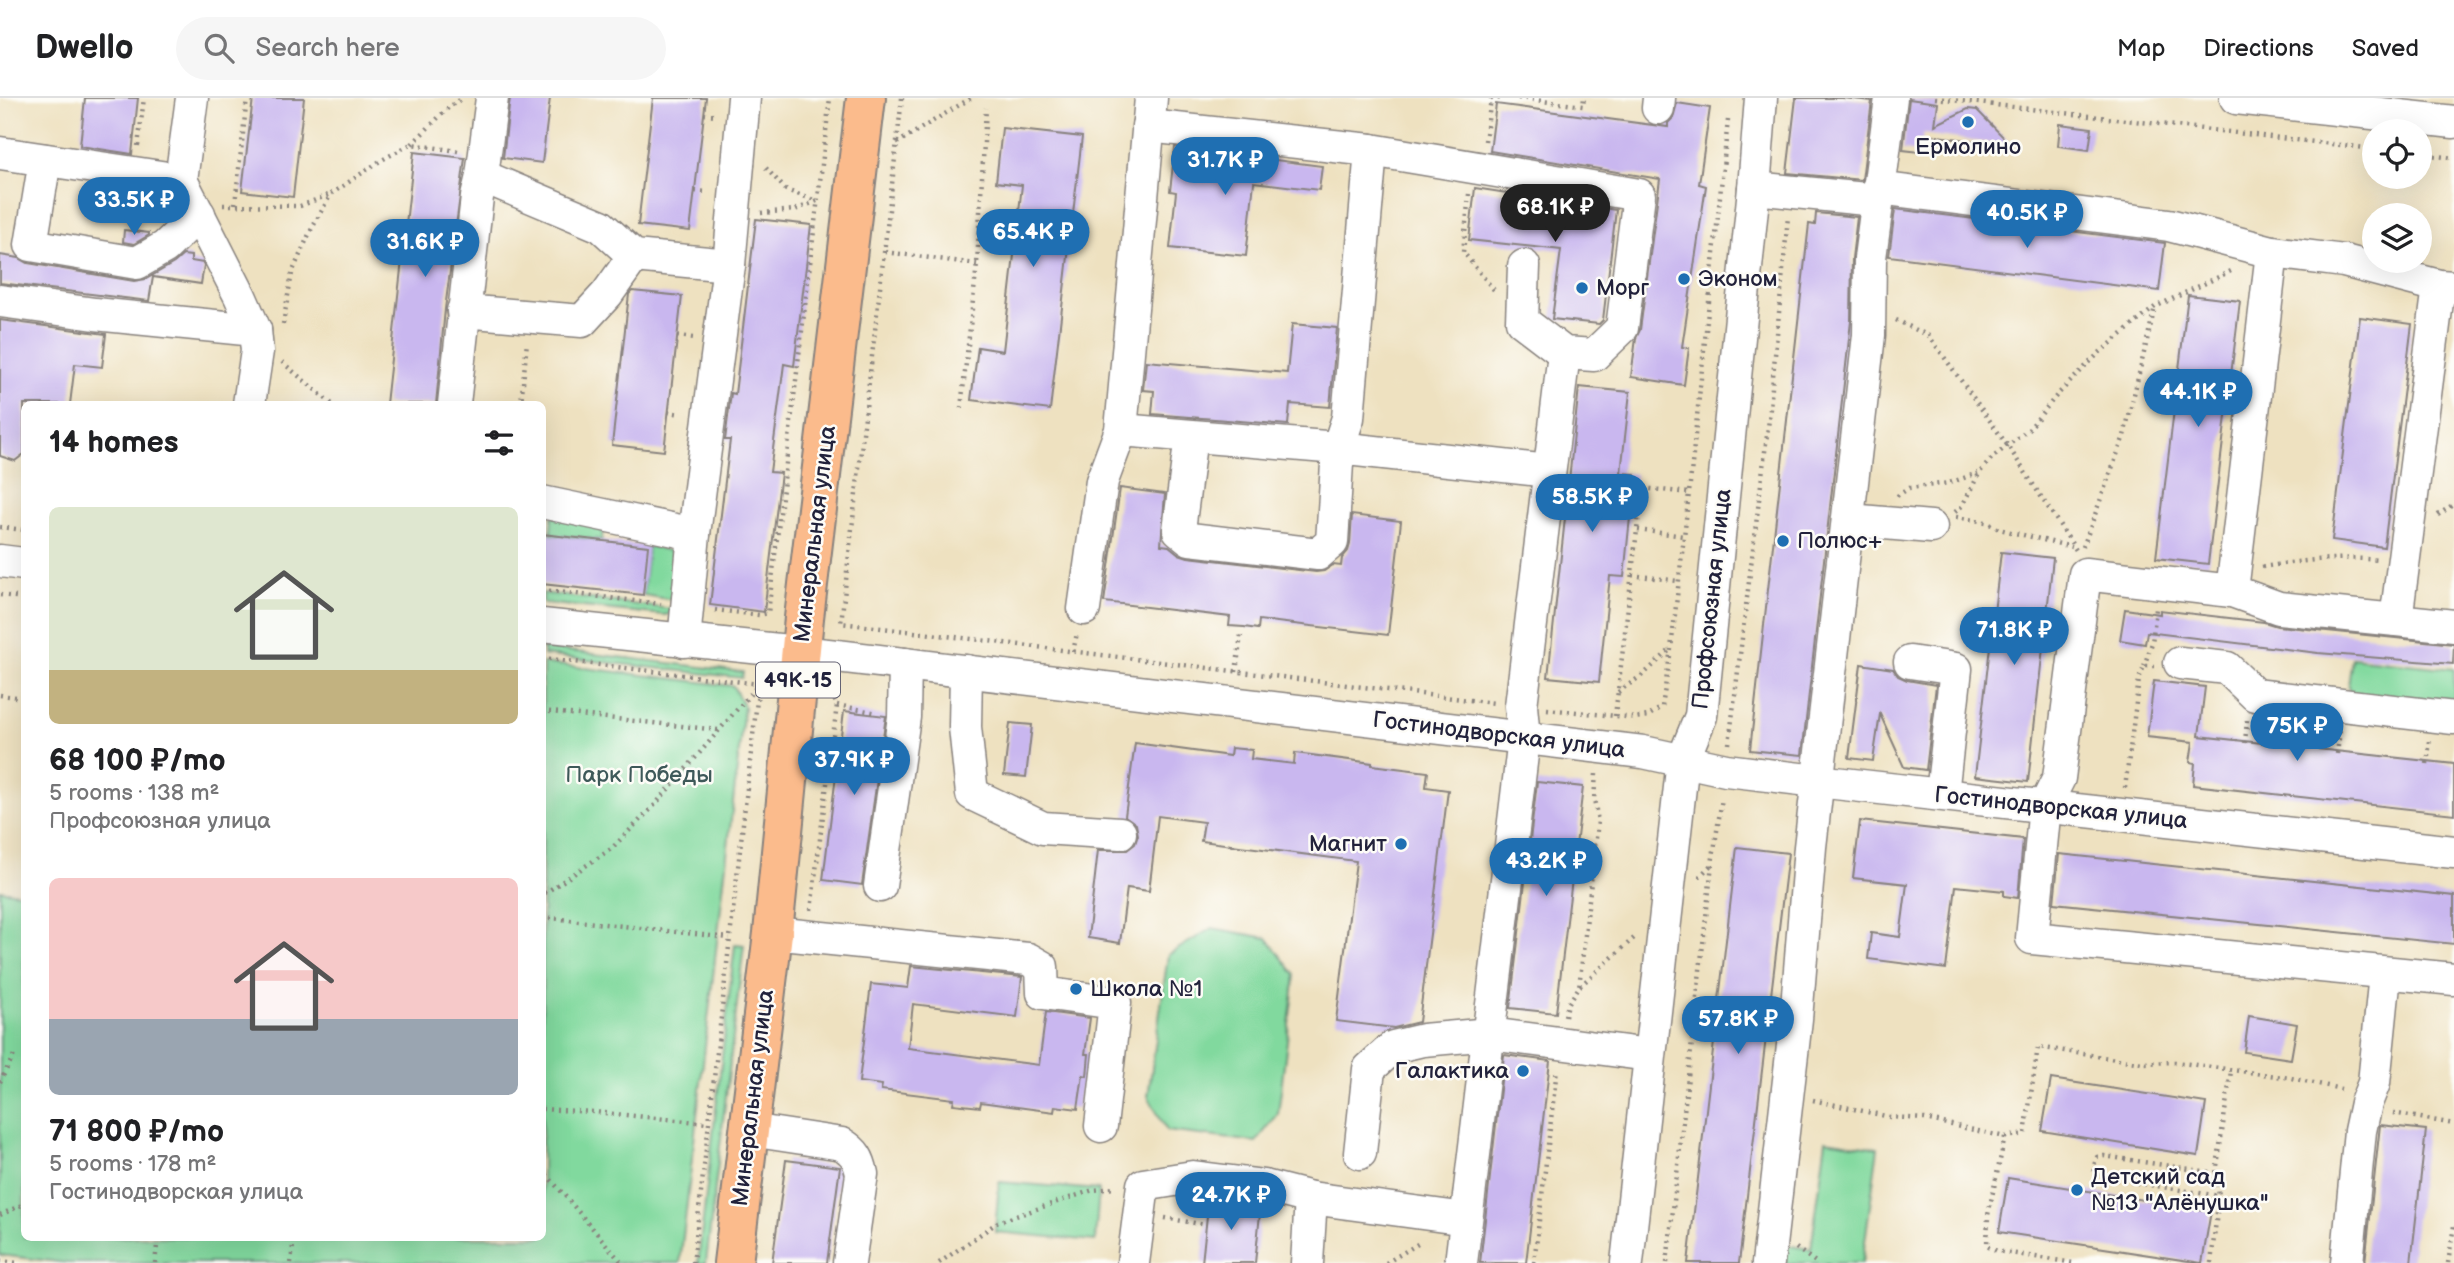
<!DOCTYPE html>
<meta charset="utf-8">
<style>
:root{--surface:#fff;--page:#f6f6f6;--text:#202124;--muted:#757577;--line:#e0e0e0;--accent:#1f6fb2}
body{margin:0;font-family:"Balsamiq Sans",sans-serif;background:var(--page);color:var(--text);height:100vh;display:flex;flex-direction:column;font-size:26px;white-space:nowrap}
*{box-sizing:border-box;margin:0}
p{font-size:23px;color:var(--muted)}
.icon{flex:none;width:38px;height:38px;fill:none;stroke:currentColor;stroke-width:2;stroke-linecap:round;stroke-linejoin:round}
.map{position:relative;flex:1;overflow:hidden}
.sheet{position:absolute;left:21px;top:303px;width:525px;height:840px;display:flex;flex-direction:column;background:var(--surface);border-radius:10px;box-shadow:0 7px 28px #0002}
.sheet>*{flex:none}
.controls{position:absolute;left:2362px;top:21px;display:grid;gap:14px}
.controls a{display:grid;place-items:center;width:70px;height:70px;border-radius:50%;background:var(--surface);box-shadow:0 7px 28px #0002;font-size:35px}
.price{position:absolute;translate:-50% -60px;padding:0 16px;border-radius:24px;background:var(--accent);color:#fff;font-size:23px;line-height:46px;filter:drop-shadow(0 2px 4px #0008)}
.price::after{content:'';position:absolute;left:50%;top:42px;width:21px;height:16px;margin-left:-10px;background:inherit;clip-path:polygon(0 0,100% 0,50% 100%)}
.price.selected{background:#222;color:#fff}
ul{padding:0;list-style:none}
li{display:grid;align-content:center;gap:14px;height:371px;padding:0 28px}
li span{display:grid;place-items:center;height:217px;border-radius:10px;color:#555}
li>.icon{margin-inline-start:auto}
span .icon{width:126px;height:126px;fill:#fffc;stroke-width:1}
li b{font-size:30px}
h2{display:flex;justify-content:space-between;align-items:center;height:84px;padding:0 28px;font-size:30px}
header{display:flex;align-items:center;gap:42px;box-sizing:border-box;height:98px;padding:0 35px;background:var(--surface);border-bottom:2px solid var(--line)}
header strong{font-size:33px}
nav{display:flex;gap:38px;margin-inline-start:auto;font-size:24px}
.search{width:490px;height:63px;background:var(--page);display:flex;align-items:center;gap:18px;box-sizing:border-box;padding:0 24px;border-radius:38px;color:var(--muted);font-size:26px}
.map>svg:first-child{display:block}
</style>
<header>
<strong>Dwello</strong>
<div class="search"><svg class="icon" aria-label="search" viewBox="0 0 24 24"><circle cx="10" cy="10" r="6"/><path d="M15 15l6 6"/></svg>Search here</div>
<nav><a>Map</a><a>Directions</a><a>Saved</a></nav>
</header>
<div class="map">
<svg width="2454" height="1165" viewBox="0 0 2454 1165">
<rect width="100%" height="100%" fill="#fdfcf7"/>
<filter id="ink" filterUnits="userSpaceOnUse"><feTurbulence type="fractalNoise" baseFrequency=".0143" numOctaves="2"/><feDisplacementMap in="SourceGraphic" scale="14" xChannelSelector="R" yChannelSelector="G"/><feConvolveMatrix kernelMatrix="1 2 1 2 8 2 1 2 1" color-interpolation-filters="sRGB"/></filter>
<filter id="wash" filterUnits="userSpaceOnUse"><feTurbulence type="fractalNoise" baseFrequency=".00686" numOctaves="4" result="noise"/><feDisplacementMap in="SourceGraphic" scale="28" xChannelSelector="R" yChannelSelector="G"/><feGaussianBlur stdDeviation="1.57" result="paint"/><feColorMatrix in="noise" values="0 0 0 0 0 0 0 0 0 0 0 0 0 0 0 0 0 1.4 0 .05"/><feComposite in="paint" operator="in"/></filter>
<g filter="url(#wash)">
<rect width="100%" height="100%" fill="#eee1c0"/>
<g fill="#81d99e" stroke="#527e6c" stroke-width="2">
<polygon points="552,418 603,424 602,442 551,437"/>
<polygon points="648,448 671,453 677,458 673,502 643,497"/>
<polygon points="543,495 672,511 670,516 664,517 543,505"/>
<polygon points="543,550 743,574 742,580 543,557"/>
<polygon points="2352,560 2454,571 2454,612 2353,601 2348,588"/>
<polygon points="543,565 733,588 744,609 680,1165 68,1165 0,1157 0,792 24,796 24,1139 542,1139"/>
<polygon points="1212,830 1267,840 1295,877 1278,1016 1256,1044 1167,1033 1148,998 1168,857"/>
<polygon points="735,846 744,847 706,1165 698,1165"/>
<polygon points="1826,1042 1878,1050 1862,1165 1780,1165 1783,1147 1811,1151"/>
<polygon points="999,1084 1099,1092 1095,1143 995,1134"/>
</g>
<g id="blocks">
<g fill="#c9b7ef">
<polygon points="85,0 138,0 132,56 80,48"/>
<polygon points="253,0 304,0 293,99 242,93"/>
<polygon points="510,0 550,0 542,65 503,60"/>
<polygon points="653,0 706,0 690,133 638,127"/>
<polygon points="1796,0 1842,0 1872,3 1862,82 1787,75"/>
<polygon points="1909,1 1938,5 1935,27 1968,11 1977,12 2012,48 1923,36 1920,54 1903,52"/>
<polygon points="1677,5 1710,10 1699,86 1706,88 1682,249 1689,250 1684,287 1631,279 1636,240 1640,232 1660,81 1490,53 1496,6 1668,29 1668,25 1673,20"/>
<polygon points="2060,26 2092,30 2089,52 2058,48"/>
<polygon points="1002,30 1082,39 1050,312 971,302 978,249 1003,253 1022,87 996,84"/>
<polygon points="1175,49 1322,68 1319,92 1254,84 1246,158 1170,150 1176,94 1170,93"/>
<polygon points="414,54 465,60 445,211 436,306 386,306"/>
<polygon points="1475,90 1616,112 1603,222 1599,226 1552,221 1561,152 1469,142"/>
<polygon points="1895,111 2165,145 2159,193 1889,158"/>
<polygon points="1816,115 1857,119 1852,160 1851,223 1802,657 1750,652 1809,126 1815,127"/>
<polygon points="756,121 811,127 794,268 784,266 770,374 781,375 764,514 710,507 730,342 725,342 731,295 735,296"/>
<polygon points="124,132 149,135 149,137 134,146 123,144"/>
<polygon points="0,157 19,160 28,165 134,183 146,181 174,165 183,157 191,158 191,163 203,165 204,167 201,186 153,179 149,203 0,185"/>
<polygon points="632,193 682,198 664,353 612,347 629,196"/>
<polygon points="2188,197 2240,203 2208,466 2156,460"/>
<polygon points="2360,219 2412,226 2384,449 2332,442"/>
<polygon points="0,222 106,236 102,269 75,266 70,306 24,306 24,356 15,363 0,358"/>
<polygon points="1292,226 1337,230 1330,309 1290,306 1288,327 1152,316 1154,293 1143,292 1146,263 1287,275"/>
<polygon points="1579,289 1630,294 1621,375 1635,376 1629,429 1624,479 1610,478 1599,584 1548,579"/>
<polygon points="1120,390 1165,396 1161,447 1169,448 1179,456 1188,459 1316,474 1324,473 1333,467 1341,468 1342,460 1348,453 1350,446 1352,417 1401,423 1388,537 1259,522 1258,531 1244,529 1229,528 1230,519 1104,504"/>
<polygon points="542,436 648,448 643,497 542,486"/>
<polygon points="2001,454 2053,460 2028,684 1975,678"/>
<polygon points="2125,511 2160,516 2160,512 2264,524 2277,528 2454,546 2453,566 2318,555 2147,534 2145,546 2120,542"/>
<polygon points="1861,566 1893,571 1898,578 1907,582 1936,587 1926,672 1904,669 1880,616 1873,663 1849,660"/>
<polygon points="2154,583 2205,589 2199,638 2454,666 2454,716 2193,687 2195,665 2190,664 2193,644 2147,639"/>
<polygon points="844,613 886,618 862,787 823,782"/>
<polygon points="1010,625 1032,627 1026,679 1004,677"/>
<polygon points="1135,645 1230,658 1231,650 1252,652 1251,661 1294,666 1295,655 1372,665 1372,667 1428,674 1426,689 1448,692 1419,924 1394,930 1336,923 1356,763 1201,743 1204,724 1158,718 1149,793 1127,790 1120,845 1088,840 1098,752 1127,752 1135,746 1138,737 1136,726 1125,718"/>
<polygon points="1537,684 1583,689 1556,915 1510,910"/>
<polygon points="1860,723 2023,741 2018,800 2004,798 2004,793 1956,788 1946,871 1868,861 1871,835 1900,839 1907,786 1853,780"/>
<polygon points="1737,749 1788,755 1739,1165 1688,1165"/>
<polygon points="2059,756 2454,798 2454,846 2054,805"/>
<polygon points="911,868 1022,879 1017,919 913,906 908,950 1039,967 1046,914 1090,920 1085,956 1089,956 1087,978 1083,977 1078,1011 1055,1008 1054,1014 981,1004 980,1009 953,1006 954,1001 881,992 882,987 859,984 871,886 908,890"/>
<polygon points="2249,918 2297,926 2291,961 2244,954"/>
<polygon points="1504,957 1550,963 1526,1165 1480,1165"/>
<polygon points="2051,981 2206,1005 2198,1058 2042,1033"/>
<polygon points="2380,1027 2426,1032 2411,1165 2365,1165"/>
<polygon points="786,1062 840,1069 827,1165 772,1165"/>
<polygon points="2008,1080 2211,1113 2202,1165 1999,1134"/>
<polygon points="1209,1099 1261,1106 1255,1165 1202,1165"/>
</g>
</g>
</g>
<g filter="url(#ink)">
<use href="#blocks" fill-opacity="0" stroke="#88827e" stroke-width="2"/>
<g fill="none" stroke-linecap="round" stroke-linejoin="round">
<g stroke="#88827e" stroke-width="35">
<g id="minor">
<polyline points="2236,0 2454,24"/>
<polyline points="1658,10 1659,0"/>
<polyline points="1148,28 1371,52 1639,97 1622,230 1594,257 1564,255 1522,223 1524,168"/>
<polyline points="0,55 181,82 240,198 255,232 257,253 249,306"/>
<polyline points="45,62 31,147 137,165 165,149 199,116"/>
<polyline points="482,78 601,128 634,158 729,167"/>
<polyline points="181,82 192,0"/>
<polyline points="1754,90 1876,102"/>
<polyline points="1878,90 2169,127 2272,154 2344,163 2439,188 2454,189"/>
<polyline points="0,203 95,216 255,232"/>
<polyline points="463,213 582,223 607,196 634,158"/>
<polyline points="454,306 477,99 482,78 492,0"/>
<polyline points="1121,332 1338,350 1549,373"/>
<polyline points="1191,338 1179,432 1190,441 1318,456 1332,444 1338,350 1348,320 1371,52"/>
<polyline points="542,404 694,436"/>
<polyline points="1849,422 1931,429"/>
<polyline points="0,463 24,466"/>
<polyline points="2232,493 2272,154"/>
<polyline points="1084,511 1102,383 1121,332 1151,0"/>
<polyline points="2396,522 2439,188"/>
<polyline points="542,527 837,558 1643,654 1726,672 1817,683 2454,754"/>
<polyline points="2454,528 2279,510 2232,493 2085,476 2059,680 2045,708 2032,840 2454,881"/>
<polyline points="684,543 694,436 729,167 744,0"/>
<polyline points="1910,564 1956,571 1942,696"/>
<polyline points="2180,565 2227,570 2255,597 2454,620"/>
<polyline points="966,573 965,629 972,696 1043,730 1120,735"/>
<polyline points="880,788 904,619 905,566"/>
<polyline points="773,835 1028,861 1042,869 1043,895 1115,905 1101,1028"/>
<path d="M 750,1032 L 842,1046 C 855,1054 859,1061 862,1076 L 849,1165"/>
<polyline points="1360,1055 1369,971 1393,949 1423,942 1490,936 1649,957"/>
<polyline points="1133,1165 1143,1087 1193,1079 1264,1088 1311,1100 1466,1121"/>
<polyline points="1307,1165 1311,1100"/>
<polyline points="1461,1165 1524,640 1521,608 1564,255"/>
<polyline points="1627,1165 1683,662 1701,618 1754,90 1761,0"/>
<polyline points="1768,1165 1796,921 1810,749 1869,237 1870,160 1891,0"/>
<polyline points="2347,1165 2360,1033 2366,1005 2374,985 2385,876"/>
</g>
</g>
<g stroke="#88827e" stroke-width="42">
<polyline id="major" points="733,1165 773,835 804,520 866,0"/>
</g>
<g stroke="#88827e" stroke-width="4.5" stroke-dasharray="2 5" stroke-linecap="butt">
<polyline points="902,0 841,525 1494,605"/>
<polyline points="1518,0 1583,8 1584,0"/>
<polyline points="1935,0 2375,51"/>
<polyline points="704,16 717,17"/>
<polyline points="1485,43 1491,1 1501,0"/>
<polyline points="897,45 971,0"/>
<polyline points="412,46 449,9 463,0"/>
<polyline points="138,48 144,0"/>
<polyline points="2420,56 2454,60"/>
<polyline points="766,70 786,92 817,103"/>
<polyline points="695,93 708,94"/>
<polyline points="1469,96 1463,154 1494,192"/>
<polyline points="235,106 247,0"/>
<polyline points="223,107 300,108 331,96"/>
<polyline points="761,115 795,112 817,103"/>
<polyline points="885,154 977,166"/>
<polyline points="1896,222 1929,238 2008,348 2076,452"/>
<polyline points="283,226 292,175 310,134 331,96 380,63 411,46 458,53"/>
<polyline points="677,238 694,240"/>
<polyline points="282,264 332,306"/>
<polyline points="521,306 527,244"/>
<polyline points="961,310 977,166 986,10"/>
<polyline points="668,314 681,316"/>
<polyline points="1897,398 1909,390 1949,385 1978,375"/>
<polyline points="1955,414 1962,408 1980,374 1992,360 2029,331 2057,297 2098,256 2155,209 2231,173"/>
<polyline points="2438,417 2454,406"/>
<polyline points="1956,419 1986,424 1999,431 2072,449"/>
<polyline points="0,429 24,432"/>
<polyline points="1638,432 1684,438"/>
<polyline points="2083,449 2124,338 2155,209"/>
<path d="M 2262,469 C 2301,463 2338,458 2378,462"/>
<polyline points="1632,477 1678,483"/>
<polyline points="542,492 661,506"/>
<polyline points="0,497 24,500"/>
<polyline points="715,512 759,517 768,515 830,0"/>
<polyline points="1073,554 1077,535"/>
<polyline points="542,560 759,586 653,709 611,751 542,797"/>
<polyline points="2144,568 2152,545 2156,511"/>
<polyline points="1236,574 1241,537"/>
<polyline points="1618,594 1644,576 1671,551"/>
<polyline points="0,597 24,600"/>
<polyline points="828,598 833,599 834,584"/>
<polyline points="837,607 878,615"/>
<polyline points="1547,611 1635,620 1648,618 1662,609 1671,551 1689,395 1728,22"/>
<polyline points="542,613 719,632"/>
<polyline points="1615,618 1642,390 1689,395"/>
<polyline points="2245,645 2247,622"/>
<polyline points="1729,646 1769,321 1788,119"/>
<polyline points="2337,656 2340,632"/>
<polyline points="2427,666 2430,643"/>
<polyline points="2125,690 2139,581 2144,568 2155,568"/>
<polyline points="1699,779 1712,766"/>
<polyline points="811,812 837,607 833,599"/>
<polyline points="542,819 730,840"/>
<polyline points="1580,888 1634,840"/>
<polyline points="1565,918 1568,906 1579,889 1598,723 1594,701 1596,676"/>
<polyline points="0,984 14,957"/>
<polyline points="1813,1002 1890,1019 1925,1021 2005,1039 2025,1036 2038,949 2142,965 2175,964 2291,980 2341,991"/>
<polyline points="542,1011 594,1014 708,1025"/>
<polyline points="2393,1015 2454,1026"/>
<polyline points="2005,1039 1988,1117 1987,1148 1997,1153 2074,1165"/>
<polyline points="542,1071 622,1165"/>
<polyline points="2216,1075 2104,1058 2097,1059 2093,1070 2095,1076 2099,1079 2219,1098"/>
<polyline points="0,1117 24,1106"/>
<polyline points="1165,1120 1206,1127"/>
<polyline points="1796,1150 1817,1165"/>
<polyline points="0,1163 19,1165"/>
<polyline points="155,1165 158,1139"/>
<polyline points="291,1165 294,1139"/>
<polyline points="693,1165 760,576"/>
<polyline points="939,1165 998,1124 1093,1092 1116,1090"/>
<polyline points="1386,1165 1421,1144"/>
<polyline points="1534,1165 1557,971"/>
<polyline points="1667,1165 1712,766 1722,700"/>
<polyline points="2211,1165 2219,1098 2216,1075 2231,973"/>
<polyline points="2448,1165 2454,1128"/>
</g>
<use href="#minor" stroke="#fff" stroke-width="32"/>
<use href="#major" stroke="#fbbb8c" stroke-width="38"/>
</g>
</g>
<g fill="#1f6fb2" stroke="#fdfcf7" stroke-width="2.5">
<circle cx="1968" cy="24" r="7"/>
<circle cx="1684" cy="181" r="7"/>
<circle cx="1582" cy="190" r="7"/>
<circle cx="1783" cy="443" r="7"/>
<circle cx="1401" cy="746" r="7"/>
<circle cx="1076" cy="891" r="7"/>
<circle cx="1523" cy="973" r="7"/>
<circle cx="2077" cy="1092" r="7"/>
</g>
<g text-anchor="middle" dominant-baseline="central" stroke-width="5" stroke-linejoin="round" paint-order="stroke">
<rect fill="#fdfcf7" stroke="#646373" stroke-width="2" x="756" y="564.5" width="84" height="35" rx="5"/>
<g font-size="21" font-weight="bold" fill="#22223b">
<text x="798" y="582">49К-15</text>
</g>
<g font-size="23" fill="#22223b" stroke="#fdfcf7" text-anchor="start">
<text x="1968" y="49" text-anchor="middle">Ермолино</text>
<text x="1698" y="181">Эконом</text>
<text x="1596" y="190">Морг</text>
<text x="1797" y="443">Полюс+</text>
<text x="1387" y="746" text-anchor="end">Магнит</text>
<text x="1090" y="891">Школа №1</text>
<text x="1509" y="973" text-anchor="end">Галактика</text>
<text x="2091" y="1079">Детский сад<tspan x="2091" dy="26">№13 "Алёнушка"</tspan></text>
</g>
<g font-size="23" fill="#22223b" stroke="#fdfcf7">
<text transform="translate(815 436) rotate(-83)">Минеральная улица</text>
<text transform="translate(1712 501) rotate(-84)">Профсоюзная улица</text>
<text transform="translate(1499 637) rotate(7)">Гостинодворская улица</text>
<text transform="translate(2061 710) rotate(6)">Гостинодворская улица</text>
<text transform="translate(753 1000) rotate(-83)">Минеральная улица</text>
</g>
<g font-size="23" fill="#3e5959" stroke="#fdfcf7">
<text x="639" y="677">Парк Победы</text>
</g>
</g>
</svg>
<div class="controls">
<a><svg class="icon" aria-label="locate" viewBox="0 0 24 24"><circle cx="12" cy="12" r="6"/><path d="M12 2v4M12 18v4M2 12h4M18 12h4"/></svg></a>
<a><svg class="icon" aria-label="layers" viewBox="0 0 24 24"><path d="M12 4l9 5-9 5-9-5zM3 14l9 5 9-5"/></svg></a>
</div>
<b class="price" style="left:1225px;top:99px">31.7K ₽</b>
<b class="price" style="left:134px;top:139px">33.5K ₽</b>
<b class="price selected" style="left:1555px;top:146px">68.1K ₽</b>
<b class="price" style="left:2027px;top:152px">40.5K ₽</b>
<b class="price" style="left:1033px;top:171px">65.4K ₽</b>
<b class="price" style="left:425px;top:181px">31.6K ₽</b>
<b class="price" style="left:2198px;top:331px">44.1K ₽</b>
<b class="price" style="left:1592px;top:436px">58.5K ₽</b>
<b class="price" style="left:2014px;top:569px">71.8K ₽</b>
<b class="price" style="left:2297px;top:665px">75K ₽</b>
<b class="price" style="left:854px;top:699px">37.9K ₽</b>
<b class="price" style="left:1546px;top:800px">43.2K ₽</b>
<b class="price" style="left:1738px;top:958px">57.8K ₽</b>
<b class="price" style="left:1231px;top:1134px">24.7K ₽</b>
<section class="sheet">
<h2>14 homes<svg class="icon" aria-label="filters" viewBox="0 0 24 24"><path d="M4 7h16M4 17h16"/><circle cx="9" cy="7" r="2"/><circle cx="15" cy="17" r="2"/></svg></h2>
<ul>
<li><span style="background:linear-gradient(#dfe7d0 75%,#c2b280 0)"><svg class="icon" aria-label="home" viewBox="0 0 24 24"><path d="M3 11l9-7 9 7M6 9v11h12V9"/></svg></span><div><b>68 100 ₽/mo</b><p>5 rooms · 138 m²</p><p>Профсоюзная улица</p></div></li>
<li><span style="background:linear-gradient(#f6c9c9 65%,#9aa5b1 0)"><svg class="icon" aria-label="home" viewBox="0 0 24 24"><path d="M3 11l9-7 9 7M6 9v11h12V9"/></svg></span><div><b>71 800 ₽/mo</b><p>5 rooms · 178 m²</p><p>Гостинодворская улица</p></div></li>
</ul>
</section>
</div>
